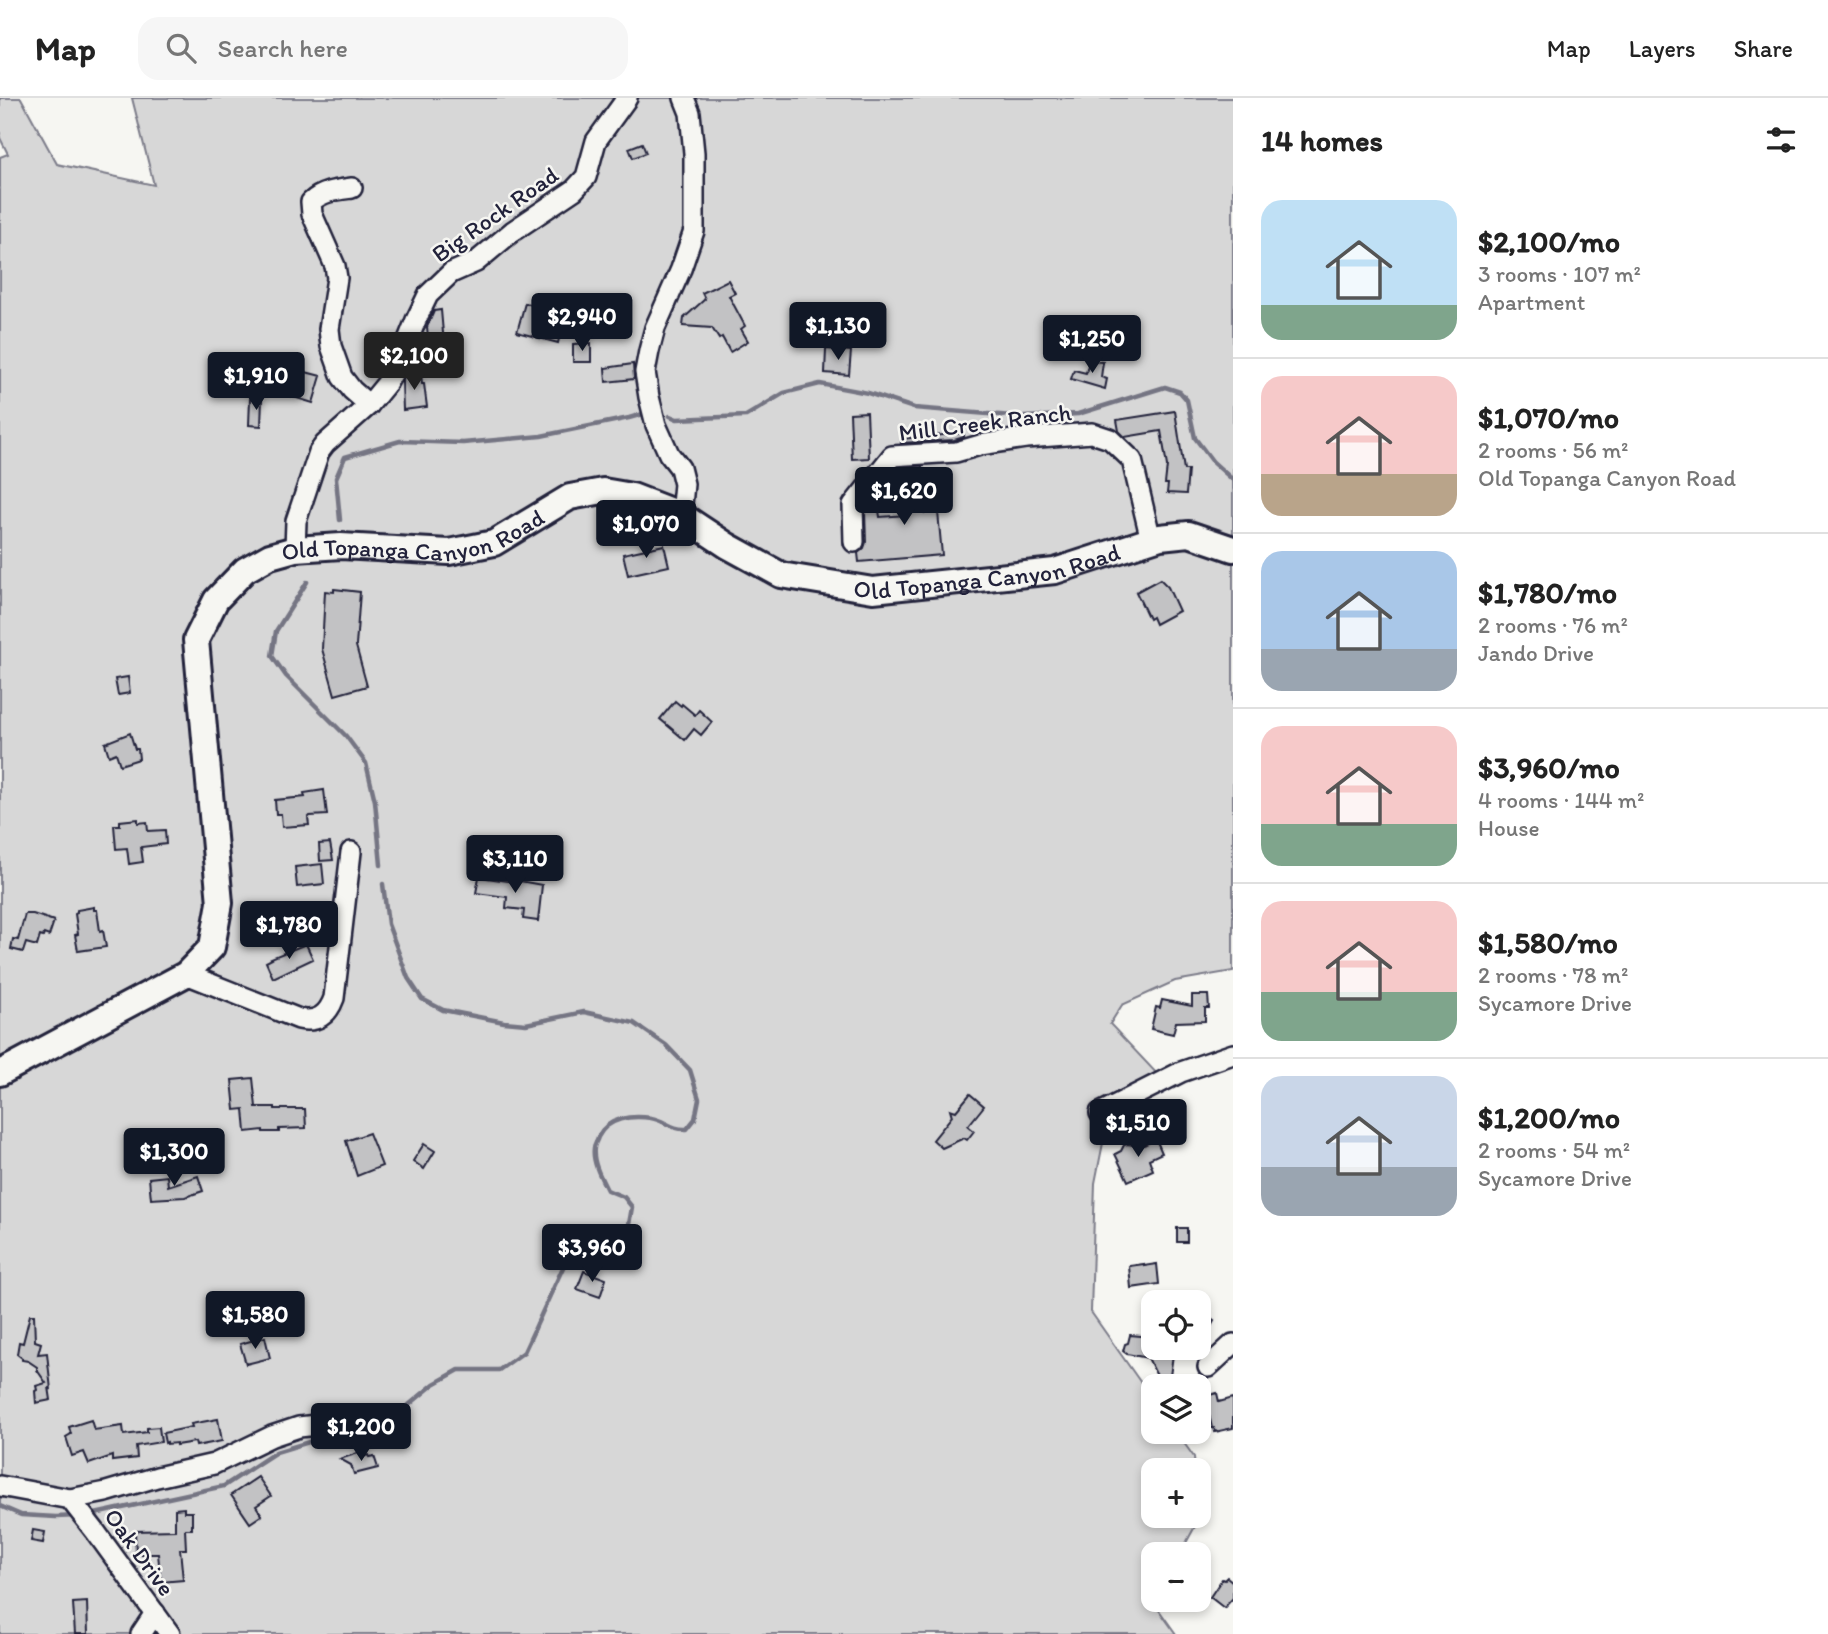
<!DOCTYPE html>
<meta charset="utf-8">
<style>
:root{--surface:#fff;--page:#f6f6f6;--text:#222;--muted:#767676;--line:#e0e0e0;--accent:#111827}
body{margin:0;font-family:Itim,sans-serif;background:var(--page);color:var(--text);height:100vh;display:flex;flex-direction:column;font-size:26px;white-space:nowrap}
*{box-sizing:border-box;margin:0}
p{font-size:23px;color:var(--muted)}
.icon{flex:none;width:38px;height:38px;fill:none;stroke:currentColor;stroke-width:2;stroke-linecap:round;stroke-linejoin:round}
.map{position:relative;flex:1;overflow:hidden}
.drawer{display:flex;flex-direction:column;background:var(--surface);width:595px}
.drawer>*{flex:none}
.tools{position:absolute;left:1141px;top:1192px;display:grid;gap:14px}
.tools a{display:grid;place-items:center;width:70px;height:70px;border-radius:14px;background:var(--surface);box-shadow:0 4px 10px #0003;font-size:35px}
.price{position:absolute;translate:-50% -60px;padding:0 16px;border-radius:7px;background:var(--accent);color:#fff;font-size:23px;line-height:46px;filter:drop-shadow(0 2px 4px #0008)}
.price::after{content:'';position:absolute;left:50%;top:42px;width:21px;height:16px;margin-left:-10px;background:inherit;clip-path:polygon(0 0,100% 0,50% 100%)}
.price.current{background:#222;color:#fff}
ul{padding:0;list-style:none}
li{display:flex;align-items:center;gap:21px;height:175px;padding:0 28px}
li+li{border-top:2px solid var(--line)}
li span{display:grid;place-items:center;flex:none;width:196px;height:140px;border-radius:21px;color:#555}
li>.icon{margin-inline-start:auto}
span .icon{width:84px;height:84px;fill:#fffc;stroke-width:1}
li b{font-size:30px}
h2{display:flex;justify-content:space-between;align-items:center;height:84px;padding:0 28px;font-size:30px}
header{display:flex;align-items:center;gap:42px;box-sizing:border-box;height:98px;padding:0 35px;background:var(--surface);border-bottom:2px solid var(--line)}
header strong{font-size:33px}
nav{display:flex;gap:38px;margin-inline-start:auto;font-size:24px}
.search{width:490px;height:63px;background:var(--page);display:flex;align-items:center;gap:18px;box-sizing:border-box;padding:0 24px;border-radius:21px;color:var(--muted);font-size:26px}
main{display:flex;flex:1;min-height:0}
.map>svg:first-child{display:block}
</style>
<header>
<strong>Map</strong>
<div class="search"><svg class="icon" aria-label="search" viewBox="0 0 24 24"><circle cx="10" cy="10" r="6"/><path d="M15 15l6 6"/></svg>Search here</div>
<nav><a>Map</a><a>Layers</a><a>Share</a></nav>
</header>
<main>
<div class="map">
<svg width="1233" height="1536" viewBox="0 0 1233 1536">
<rect width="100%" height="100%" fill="#f6f6f2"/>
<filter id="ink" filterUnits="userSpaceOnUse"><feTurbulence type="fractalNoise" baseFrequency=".0143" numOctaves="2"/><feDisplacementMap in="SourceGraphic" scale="14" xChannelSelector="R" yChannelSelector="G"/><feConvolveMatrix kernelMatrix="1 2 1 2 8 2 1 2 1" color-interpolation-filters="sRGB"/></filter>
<g filter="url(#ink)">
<polygon fill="#d7d7d7" stroke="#7c7c89" stroke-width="2" points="0,0 21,0 57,66 154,87 132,0 1233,0 1233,873 1175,883 1122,907 1110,926 1161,980 1109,1015 1095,1085 1091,1214 1153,1302 1153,1334 1176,1334 1194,1359 1195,1372 1153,1372 1153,1418 1198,1418 1198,1423 1180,1456 1153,1456 1153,1502 1155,1502 1154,1505 1176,1536 0,1536 0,59 8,56 0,40"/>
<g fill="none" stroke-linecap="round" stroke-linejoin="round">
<g stroke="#757583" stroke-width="4.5">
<polyline points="670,318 677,321 746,318 784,295 820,286 868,295 914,310 1025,319 1078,316 1165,289 1180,294 1187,302 1195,340 1213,364 1233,382"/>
<polyline points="340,422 336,380 345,359 400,343 463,345 541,338 629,320 643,316"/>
<polyline points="307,484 276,533 272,558 286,578 346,638 366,665 375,703 381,767"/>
<polyline points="0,1408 21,1417 56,1419 78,1418"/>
<path d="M 90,1417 L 224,1388 L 276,1354 L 332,1337 L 377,1337 L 410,1306 L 434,1286 L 459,1272 L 499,1272 L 524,1254 L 571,1152 L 587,1150 L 603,1154 L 615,1149 L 627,1138 L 632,1109 L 624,1099 L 607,1092 C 601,1080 592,1064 594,1050 C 594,1046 597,1043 598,1039 C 607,1020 631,1017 651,1020 C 665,1022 671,1032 687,1031 L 695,1021 L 699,1001 L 690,972 L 666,947 L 634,925 L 584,914 L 526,926 L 504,924 L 443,912 L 422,901 L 408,880 L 388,826 L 383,786"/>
</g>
</g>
<g fill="#c2c2c4" stroke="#22223b" stroke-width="2">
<polygon points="642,45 646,55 633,60 629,50"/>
<polygon points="728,182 735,195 729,198 745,228 741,231 748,243 730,254 722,239 719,241 712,230 683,228 684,220 705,201 702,195"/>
<polygon points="525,205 565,215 558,245 517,234"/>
<polygon points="441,212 445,258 430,259 427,229 434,213"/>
<polygon points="591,245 591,264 573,264 573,246"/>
<polygon points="826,251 851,253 849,277 825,275"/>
<polygon points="1089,263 1103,264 1101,279 1107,281 1105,291 1071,281 1074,272 1086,275"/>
<polygon points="633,266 634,281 606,284 605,270"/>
<polygon points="294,271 321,278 313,305 287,297"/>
<polygon points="421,275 422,286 424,286 427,309 403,312 402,283 405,277"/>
<polygon points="250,301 262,301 261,328 249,327"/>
<polygon points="1175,313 1184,372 1188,372 1186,396 1167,395 1168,386 1165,386 1167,368 1161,333 1125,339 1119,333 1117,322"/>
<polygon points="867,314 869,360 852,361 850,315"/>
<polygon points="964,335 964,339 954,342 901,345 901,341"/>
<polygon points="922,368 925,415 938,414 942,457 859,464 858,455 864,450 866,444 865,413 879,412 880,419 906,417 903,370"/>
<polygon points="664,447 669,468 628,477 623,456"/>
<polygon points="1160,481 1168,489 1179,513 1155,526 1152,519 1149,521 1136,494"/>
<polygon points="334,491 360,494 356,548 367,588 335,597 322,551 325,493 334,494"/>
<polygon points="128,579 130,595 118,597 115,581"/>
<polygon points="675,603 681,608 682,606 695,617 699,612 712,624 701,637 694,631 685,642 660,621"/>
<polygon points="130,635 135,651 138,651 139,661 120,667 116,655 109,658 105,645"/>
<polygon points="324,692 327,717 310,718 308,720 309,727 282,729 281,716 276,716 275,702 305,699 304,695"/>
<polygon points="138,721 138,725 147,724 148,733 165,732 166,746 141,749 143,764 129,766 127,750 116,751 114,727 120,727 120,723"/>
<polygon points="330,745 333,762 320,763 319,746"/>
<polygon points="322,766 324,786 297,789 295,769"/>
<polygon points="479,779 509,783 509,781 542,787 538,823 523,821 524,812 506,810 507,799 476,795"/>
<polygon points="94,809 94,812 97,812 100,833 103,832 106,849 78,853 75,837 78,836 75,816 77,815 77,812"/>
<polygon points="25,816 33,816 54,823 49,838 44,836 43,839 40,838 37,848 26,845 23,854 11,851 13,841 18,842"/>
<polygon points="306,846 313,861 273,880 266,864 272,861 271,860"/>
<polygon points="1192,897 1208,897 1209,910 1205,910 1205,923 1176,924 1173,936 1151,931 1156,909 1160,910 1162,902 1192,908"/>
<polygon points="253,980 256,1009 275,1009 275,1011 305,1011 306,1030 279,1031 279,1034 263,1034 263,1032 246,1034 244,1011 235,1012 232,982"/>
<polygon points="970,996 984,1008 968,1028 974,1033 967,1042 964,1040 942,1050 933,1042 952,1018 950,1011 956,1013"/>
<polygon points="369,1035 382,1068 357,1078 346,1043"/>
<polygon points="1156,1041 1162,1055 1149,1061 1153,1072 1128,1083 1115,1056 1121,1053 1124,1047 1128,1046 1133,1047 1142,1044 1144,1047"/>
<polygon points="424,1046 435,1053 424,1071 413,1063"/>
<polygon points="167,1078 168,1088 198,1078 203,1093 185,1099 151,1101 149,1080"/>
<rect x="1177" y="1130" width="10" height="14"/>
<polygon points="1144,1166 1144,1168 1157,1166 1159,1186 1131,1190 1129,1168"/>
<polygon points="584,1173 606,1181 600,1199 577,1191"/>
<polygon points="1204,1216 1214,1223 1208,1234 1199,1229 1199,1224"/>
<polygon points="30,1217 34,1217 35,1243 41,1245 38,1256 47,1255 51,1292 49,1289 51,1302 36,1305 35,1293 37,1292 36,1288 46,1285 37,1272 37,1269 28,1263 22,1262 22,1260 17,1256 19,1244 23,1245"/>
<polygon points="1130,1237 1153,1239 1153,1250 1174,1250 1169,1285 1156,1276 1148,1260 1127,1256 1123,1253 1125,1246 1128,1245"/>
<polygon points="265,1239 270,1260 246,1266 240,1246"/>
<polygon points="1217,1295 1219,1304 1233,1300 1233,1330 1215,1334 1214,1330 1212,1330 1208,1312 1205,1313 1202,1299"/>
<polygon points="218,1321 222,1343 196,1348 195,1344 176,1347 176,1345 167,1346 167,1344 165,1345 163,1335 192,1329 191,1326"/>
<polygon points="91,1322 94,1332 123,1328 124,1337 147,1334 147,1330 159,1329 161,1344 136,1348 137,1360 112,1363 112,1358 89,1366 84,1354 72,1358 66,1339 71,1336 69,1329"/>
<polygon points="358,1355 361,1355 362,1359 368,1357 369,1359 374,1358 378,1370 354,1376 351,1367 340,1361"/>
<polygon points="258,1379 271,1398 256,1408 262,1417 250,1425 231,1397"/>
<polygon points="184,1410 184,1414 192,1414 192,1431 185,1431 186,1451 180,1451 183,1482 161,1484 158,1456 136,1456 135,1433 175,1432 175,1411"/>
<polygon points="33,1432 45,1434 43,1445 31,1443"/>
<polygon points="1227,1479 1233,1484 1233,1500 1224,1510 1210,1499 1222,1481 1224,1482"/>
<polygon points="87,1504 88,1536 75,1536 73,1505"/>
</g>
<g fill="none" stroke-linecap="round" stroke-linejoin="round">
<g stroke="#22223b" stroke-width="24">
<g id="minor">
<path d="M 352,90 C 337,92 323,93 311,104 L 312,116 L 335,168 L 337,180 L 329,231 L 331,248 L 342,279 L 352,292 L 369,307"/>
<polyline points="681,417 684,386 680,370 669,356 656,327 649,299 645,274 649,253 655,230 681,171 694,133 694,55 690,15 684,0"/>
<polyline points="854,444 853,407 892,358 956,354 980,347 1026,340 1092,335 1110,341 1132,362 1151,442"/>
<polyline points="295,451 296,423 319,354 325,346 369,307 387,285 400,262 416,222 428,197 451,175 476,164 513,133 574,92 586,79 596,43 627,0"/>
<path d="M 186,876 L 299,921 C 317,925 328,917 334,900 L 351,754"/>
<polyline points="1100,1015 1181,974 1233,956"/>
<polyline points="1208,1269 1233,1246"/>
<polyline points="0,1388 70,1401 106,1394 157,1379 214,1366 272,1338 299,1329 379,1320"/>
<polyline points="70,1401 95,1433 170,1536"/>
<polyline points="141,1536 155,1515"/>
</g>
</g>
<g stroke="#22223b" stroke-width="30">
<g id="major">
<path id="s1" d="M 0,975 L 186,876 L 212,849 L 220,805 L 196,542 L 216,502 L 245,472 L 270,458 L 295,451 L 341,448 L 449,454 L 494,445 L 570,399 L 603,393 L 632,398 L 681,417 L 728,448 L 781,477 L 873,492 L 1055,473 L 1160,439 L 1189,436 L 1233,451"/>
</g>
</g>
<use href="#minor" stroke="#f6f6f2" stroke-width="19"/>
<use href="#major" stroke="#f6f6f2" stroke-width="24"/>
</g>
</g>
<g text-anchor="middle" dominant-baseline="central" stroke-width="5" stroke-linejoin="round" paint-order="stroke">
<g font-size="24" fill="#22223b" stroke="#f6f6f2">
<text transform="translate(495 116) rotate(-35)">Big Rock Road</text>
<text transform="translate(985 324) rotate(-7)">Mill Creek Ranch</text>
<text stroke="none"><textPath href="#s1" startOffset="819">Old Topanga Canyon Road</textPath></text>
<text stroke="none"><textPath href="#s1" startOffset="1428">Old Topanga Canyon Road</textPath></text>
<text transform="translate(140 1454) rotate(54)">Oak Drive</text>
</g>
</g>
</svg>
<div class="tools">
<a><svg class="icon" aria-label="locate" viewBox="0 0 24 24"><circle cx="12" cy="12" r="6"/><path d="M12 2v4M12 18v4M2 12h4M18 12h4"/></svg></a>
<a><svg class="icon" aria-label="layers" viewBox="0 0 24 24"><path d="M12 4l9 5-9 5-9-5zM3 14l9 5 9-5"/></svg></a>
<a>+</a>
<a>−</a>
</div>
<b class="price" style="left:582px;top:255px">$2,940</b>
<b class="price" style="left:838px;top:264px">$1,130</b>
<b class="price" style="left:1092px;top:277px">$1,250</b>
<b class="price current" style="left:414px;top:294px">$2,100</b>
<b class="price" style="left:256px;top:314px">$1,910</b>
<b class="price" style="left:904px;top:429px">$1,620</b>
<b class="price" style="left:646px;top:462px">$1,070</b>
<b class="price" style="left:515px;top:797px">$3,110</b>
<b class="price" style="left:289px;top:863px">$1,780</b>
<b class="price" style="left:1138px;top:1061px">$1,510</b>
<b class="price" style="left:174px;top:1090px">$1,300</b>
<b class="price" style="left:592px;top:1186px">$3,960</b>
<b class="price" style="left:255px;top:1253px">$1,580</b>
<b class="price" style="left:361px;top:1365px">$1,200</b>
</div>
<section class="drawer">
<h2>14 homes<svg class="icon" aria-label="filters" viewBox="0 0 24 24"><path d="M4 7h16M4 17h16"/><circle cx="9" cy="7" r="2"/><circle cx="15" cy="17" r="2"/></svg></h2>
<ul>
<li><span style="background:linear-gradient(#bfe0f5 75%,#7fa58c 0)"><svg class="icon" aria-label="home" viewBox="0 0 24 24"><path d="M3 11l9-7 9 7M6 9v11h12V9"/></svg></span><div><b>$2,100/mo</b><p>3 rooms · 107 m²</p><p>Apartment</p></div></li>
<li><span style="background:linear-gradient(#f6c9c9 70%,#b9a48a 0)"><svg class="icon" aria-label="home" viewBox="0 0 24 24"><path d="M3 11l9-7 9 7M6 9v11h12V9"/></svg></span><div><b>$1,070/mo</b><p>2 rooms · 56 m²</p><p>Old Topanga Canyon Road</p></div></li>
<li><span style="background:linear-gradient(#a9c7e8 70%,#9aa5b1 0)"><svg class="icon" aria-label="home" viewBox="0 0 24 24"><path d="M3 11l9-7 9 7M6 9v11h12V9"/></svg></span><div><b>$1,780/mo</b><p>2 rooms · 76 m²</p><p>Jando Drive</p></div></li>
<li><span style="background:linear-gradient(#f6c9c9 70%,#7fa58c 0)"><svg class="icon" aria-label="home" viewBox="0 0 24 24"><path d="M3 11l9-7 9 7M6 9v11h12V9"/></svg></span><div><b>$3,960/mo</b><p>4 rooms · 144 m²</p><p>House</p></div></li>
<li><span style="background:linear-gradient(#f6c9c9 65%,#7fa58c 0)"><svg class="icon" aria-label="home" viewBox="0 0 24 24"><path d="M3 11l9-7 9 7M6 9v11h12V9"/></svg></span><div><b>$1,580/mo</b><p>2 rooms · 78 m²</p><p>Sycamore Drive</p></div></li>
<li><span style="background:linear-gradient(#c9d6e8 65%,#9aa5b1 0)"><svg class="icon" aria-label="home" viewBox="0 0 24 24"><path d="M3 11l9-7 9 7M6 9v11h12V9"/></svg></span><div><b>$1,200/mo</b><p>2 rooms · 54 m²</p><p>Sycamore Drive</p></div></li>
</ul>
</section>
</main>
